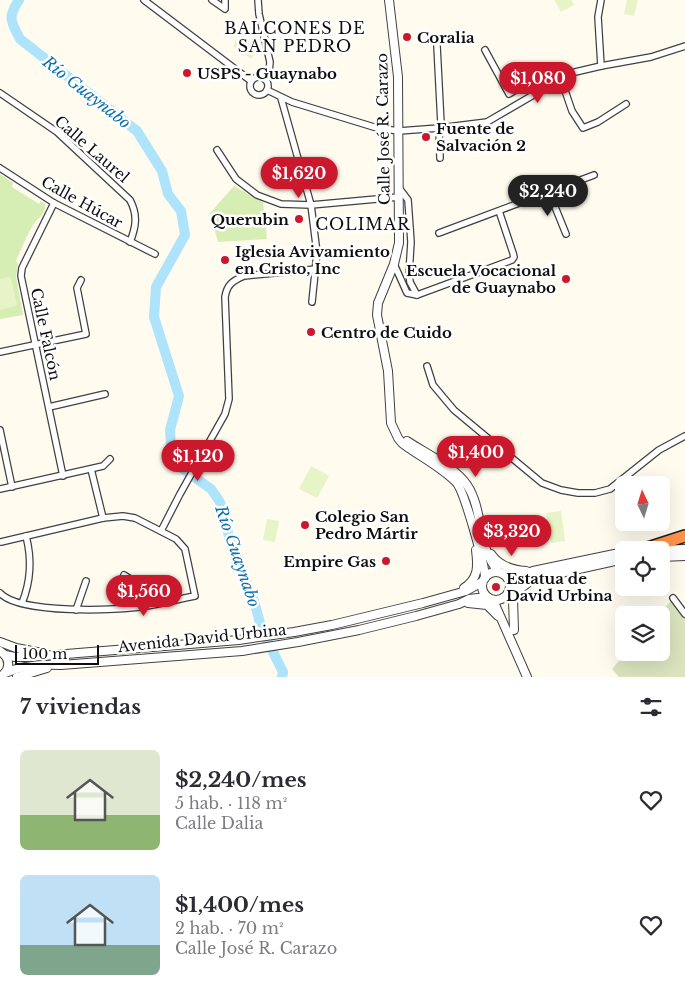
<!DOCTYPE html>
<html lang="es">
<meta charset="utf-8">
<style>
:root{--surface:#fff;--page:#f2f2f3;--text:#2b2b33;--muted:#7c7c81;--accent:#cb182d}
body{margin:0;font-family:"Libre Baskerville",serif;background:var(--page);color:var(--text);height:100vh;display:flex;flex-direction:column;font-size:19px;white-space:nowrap}
*{box-sizing:border-box;margin:0}
p{font-size:16px;color:var(--muted)}
.icon{flex:none;width:28px;height:28px;fill:none;stroke:currentColor;stroke-width:2;stroke-linecap:round;stroke-linejoin:round}
.map{position:relative;height:677px;overflow:hidden}
.sheet{display:flex;flex-direction:column;background:var(--surface);flex:1}
.sheet>*{flex:none}
.needle{width:32px;rotate:356deg}
.fabs{position:absolute;left:615px;top:476px;display:grid;gap:10px}
.fabs a{display:grid;place-items:center;width:55px;height:55px;border-radius:8px;background:var(--surface);box-shadow:0 5px 20px #0002;font-size:25px}
.scale{position:absolute;left:15px;bottom:12px;width:84px;box-sizing:border-box;padding-left:5px;border:2px solid #0e0e0e;border-top:0;font-size:14px;line-height:18px;white-space:nowrap;color:#0e0e0e;-webkit-text-stroke:4px #fff;paint-order:stroke}
.price{position:absolute;translate:-50% -42px;padding:0 11px;border-radius:18px;background:var(--accent);color:#fff;font-size:16px;line-height:32px;filter:drop-shadow(0 1px 2px #0008)}
.price::after{content:'';position:absolute;left:50%;top:30px;width:15px;height:11px;margin-left:-8px;background:inherit;clip-path:polygon(0 0,100% 0,50% 100%)}
.price.selected{background:#222;color:#fff}
ul{padding:0;list-style:none}
li{display:flex;align-items:center;gap:15px;height:125px;padding:0 20px}
li span{display:grid;place-items:center;flex:none;width:140px;height:100px;border-radius:8px;color:#555}
li>.icon{margin-inline-start:auto}
span .icon{width:60px;height:60px;fill:#fffc;stroke-width:1}
li b{font-size:21px}
h2{display:flex;justify-content:space-between;align-items:center;height:60px;padding:0 20px;font-size:21px}
.map>svg:first-child{display:block}
</style>
<div class="map">
<svg width="685" height="677" viewBox="0 0 685 677">
<rect width="100%" height="100%" fill="#fffbee"/>
<g fill="#d6edb4">
<path d="M 0,174 L 13,183 L 12,187 L 39,204 L 41,201 L 45,204 C 46,216 36,218 32,227 C 26,237 22,249 16,260 L 18,264 L 16,276 L 23,315 L 0,319 Z"/>
<polygon points="234,186 263,202 267,239 218,242 210,213"/>
</g>
<polygon fill="#dae4bd" points="671,601 685,619 685,677 619,677 612,669 626,653 661,652 661,615 658,615"/>
<g fill="#e7f4c7">
<polygon points="554,0 571,0 574,5 561,12"/>
<polygon points="627,0 638,0 634,16 624,14"/>
<polygon points="240,37 258,49 251,59 233,46"/>
<polygon points="9,277 11,278 17,304 15,306 0,310 0,279"/>
<polygon points="311,466 329,476 317,498 299,489"/>
<polygon points="561,511 565,541 551,543 546,513"/>
<polygon points="267,519 279,521 275,542 263,540"/>
</g>
<polygon fill="#ade4fc" stroke="#2ea1da" points="543,522 544,529 530,532 528,524"/>
<g fill="none" stroke-linecap="round" stroke-linejoin="round">
<path stroke="#ade4fc" stroke-width="10" d="M 19,0 C 7,17 11,22 20,39 L 137,131 L 162,171 L 168,194 L 181,211 L 185,235 L 156,287 L 154,317 L 179,396 L 170,430 L 172,461 L 211,489 L 220,502 L 232,548 L 254,601 L 262,630 L 283,672 L 282,677"/>
<g stroke="#414141" stroke-width="8">
<g id="minor">
<polyline points="144,0 251,81"/>
<polyline points="212,0 225,9 225,0"/>
<polyline points="258,0 259,14 270,62 269,72 265,79"/>
<polyline points="437,46 441,124 439,128 440,158"/>
<polyline points="485,50 509,94 529,82 537,93"/>
<polyline points="601,66 598,17 601,0"/>
<circle cx="259" cy="86" r="9"/>
<polyline points="561,79 572,111 583,128 598,122 626,104"/>
<polyline points="267,90 292,102 377,128 399,131 439,128 487,122 571,73 601,66 651,57 685,46"/>
<path d="M 0,93 L 57,132 L 130,200 C 138,215 136,227 130,242"/>
<polyline points="281,98 311,205 317,253 312,302"/>
<polyline points="217,150 236,179 257,195 281,204 311,205 399,197"/>
<polyline points="0,168 54,203 155,254"/>
<polyline points="399,188 408,200 411,242 409,274 410,282 417,295"/>
<polyline points="549,192 566,234"/>
<polyline points="54,203 22,268 21,276 63,476"/>
<polyline points="439,233 594,175"/>
<polyline points="394,264 407,293 417,295 512,260 514,257 513,253 499,211"/>
<polyline points="0,352 86,334 77,288 81,280"/>
<polyline points="427,366 433,385 454,410 542,483 561,490 578,493 595,493 610,489 659,450 685,436"/>
<polyline points="49,407 105,394"/>
<polyline points="0,430 12,487"/>
<polyline points="91,469 103,518"/>
<polyline points="0,489 103,466 110,459"/>
<path d="M 161,531 L 180,494 L 225,414 L 229,399 L 225,297 C 227,285 232,281 244,276 L 316,269"/>
<polyline points="124,575 132,580 145,606"/>
<path d="M 0,593 C 19,614 118,611 146,606 C 162,604 178,599 195,596 L 185,549 L 176,539 L 135,518 L 123,516 L 103,518 L 1,542"/>
<polyline points="673,598 685,614"/>
<path d="M 22,603 C 31,581 32,559 26,536"/>
<polyline points="76,610 86,581"/>
</g>
</g>
<g stroke="#414141" stroke-width="10">
<g id="tertiary">
<path d="M 389,0 L 398,77 L 399,243 L 394,264 L 378,303 L 377,315 L 388,371 L 391,423 L 398,438 L 402,443 C 419,456 440,466 456,482 C 464,490 485,565 485,578"/>
<path d="M 407,441 C 425,453 455,467 467,485 C 484,510 477,549 499,572"/>
<polyline points="652,550 685,549"/>
<path d="M 491,554 C 499,566 512,570 526,571"/>
<polyline points="661,557 685,556"/>
<circle cx="496" cy="586" r="14"/>
<polyline points="503,574 519,576 533,571 624,552"/>
<path d="M 464,588 C 479,578 478,566 476,550"/>
<polyline points="510,590 520,583 529,580 624,559"/>
<polyline points="493,600 527,677"/>
<polyline points="468,603 487,605 498,616"/>
<polyline points="514,630 513,599 521,588 528,583"/>
<polyline points="0,642 16,648 42,653"/>
<path d="M 0,651 C 11,658 11,670 0,677"/>
<polyline points="5,655 15,657 29,657 239,640 294,632 332,625 423,603 466,591 482,582"/>
<path d="M 5,673 C 23,665 42,664 61,665 L 242,651 L 298,642 L 359,630 L 416,616 L 459,604 L 469,599 L 487,597"/>
<polyline points="17,677 47,668"/>
</g>
</g>
<g stroke="#1f1f1f" stroke-width="14">
<polyline id="motorway" points="637,550 651,547 685,536"/>
</g>
<use href="#minor" stroke="#fff" stroke-width="5.5"/>
<use href="#tertiary" stroke="#fff" stroke-width="8"/>
<use href="#motorway" stroke="#ff924c" stroke-width="11"/>
</g>
<g fill="#cb182d" stroke="#fff" stroke-width="2">
<circle cx="407" cy="37" r="5"/>
<circle cx="187" cy="73" r="5"/>
<circle cx="426" cy="137" r="5"/>
<circle cx="299" cy="219" r="5"/>
<circle cx="225" cy="260" r="5"/>
<circle cx="566" cy="279" r="5"/>
<circle cx="311" cy="332" r="5"/>
<circle cx="305" cy="525" r="5"/>
<circle cx="386" cy="561" r="5"/>
<circle cx="496" cy="587" r="5"/>
</g>
<g text-anchor="middle" dominant-baseline="central" stroke-width="5" stroke-linejoin="round" paint-order="stroke">
<g font-size="15" font-weight="bold" fill="#0e0e0e" stroke="#fff" text-anchor="start">
<text x="417" y="37">Coralia</text>
<text x="197" y="73">USPS - Guaynabo</text>
<text x="436" y="128">Fuente de<tspan x="436" dy="17">Salvación 2</tspan></text>
<text x="289" y="219" text-anchor="end">Querubin</text>
<text x="235" y="251">Iglesia Avivamiento<tspan x="235" dy="17">en Cristo, Inc</tspan></text>
<text x="556" y="270" text-anchor="end">Escuela Vocacional<tspan x="556" dy="17">de Guaynabo</tspan></text>
<text x="321" y="332">Centro de Cuido</text>
<text x="315" y="516">Colegio San<tspan x="315" dy="17">Pedro Mártir</tspan></text>
<text x="376" y="561" text-anchor="end">Empire Gas</text>
<text x="506" y="578">Estatua de<tspan x="506" dy="17">David Urbina</tspan></text>
</g>
<g font-size="15" fill="#0e0e0e" stroke="#fff">
<text transform="translate(383 129) rotate(-91)">Calle José R. Carazo</text>
<text transform="translate(92 149) rotate(41)">Calle Laurel</text>
<text transform="translate(82 202) rotate(29)">Calle Húcar</text>
<text transform="translate(46 334) rotate(78)">Calle Falcón</text>
<text transform="translate(202 638) rotate(-6)">Avenida David Urbina</text>
</g>
<g font-size="16" letter-spacing="1" fill="#0e0e0e" stroke="#fff">
<text x="295" y="28">BALCONES DE<tspan x="295" dy="18">SAN PEDRO</tspan></text>
<text x="363" y="224">COLIMAR</text>
</g>
<g font-size="16" font-style="italic" fill="#0b70ab" stroke="#fff">
<text transform="translate(87 92) rotate(38)">Río Guaynabo</text>
<text transform="translate(238 556) rotate(71)">Río Guaynabo</text>
</g>
</g>
</svg>
<div class="fabs">
<a><svg class="needle" viewBox="-14 -14 28 28"><path d="M0-13l5 13h-10z" fill="#e53935"/><path d="M0 13l5-13h-10z" fill="#7c7c81"/></svg></a>
<a><svg class="icon" aria-label="locate" viewBox="0 0 24 24"><circle cx="12" cy="12" r="6"/><path d="M12 2v4M12 18v4M2 12h4M18 12h4"/></svg></a>
<a><svg class="icon" aria-label="layers" viewBox="0 0 24 24"><path d="M12 4l9 5-9 5-9-5zM3 14l9 5 9-5"/></svg></a>
</div>
<div class="scale">100 m</div>
<b class="price" style="left:538px;top:104px">$1,080</b>
<b class="price" style="left:299px;top:199px">$1,620</b>
<b class="price selected" style="left:548px;top:217px">$2,240</b>
<b class="price" style="left:476px;top:478px">$1,400</b>
<b class="price" style="left:198px;top:482px">$1,120</b>
<b class="price" style="left:512px;top:557px">$3,320</b>
<b class="price" style="left:144px;top:617px">$1,560</b>
</div>
<section class="sheet">
<h2>7 viviendas<svg class="icon" aria-label="filters" viewBox="0 0 24 24"><path d="M4 7h16M4 17h16"/><circle cx="9" cy="7" r="2"/><circle cx="15" cy="17" r="2"/></svg></h2>
<ul>
<li><span style="background:linear-gradient(#dfe7d0 65%,#8fb573 0)"><svg class="icon" aria-label="home" viewBox="0 0 24 24"><path d="M3 11l9-7 9 7M6 9v11h12V9"/></svg></span><div><b>$2,240/mes</b><p>5 hab. · 118 m²</p><p>Calle Dalia</p></div><svg class="icon" aria-label="heart" viewBox="0 0 24 24"><path d="M12 20l-8-8c-3-5 5-10 8-4 3-6 11-1 8 4z"/></svg></li>
<li><span style="background:linear-gradient(#bfe0f5 70%,#7fa58c 0)"><svg class="icon" aria-label="home" viewBox="0 0 24 24"><path d="M3 11l9-7 9 7M6 9v11h12V9"/></svg></span><div><b>$1,400/mes</b><p>2 hab. · 70 m²</p><p>Calle José R. Carazo</p></div><svg class="icon" aria-label="heart" viewBox="0 0 24 24"><path d="M12 20l-8-8c-3-5 5-10 8-4 3-6 11-1 8 4z"/></svg></li>
</ul>
</section>
